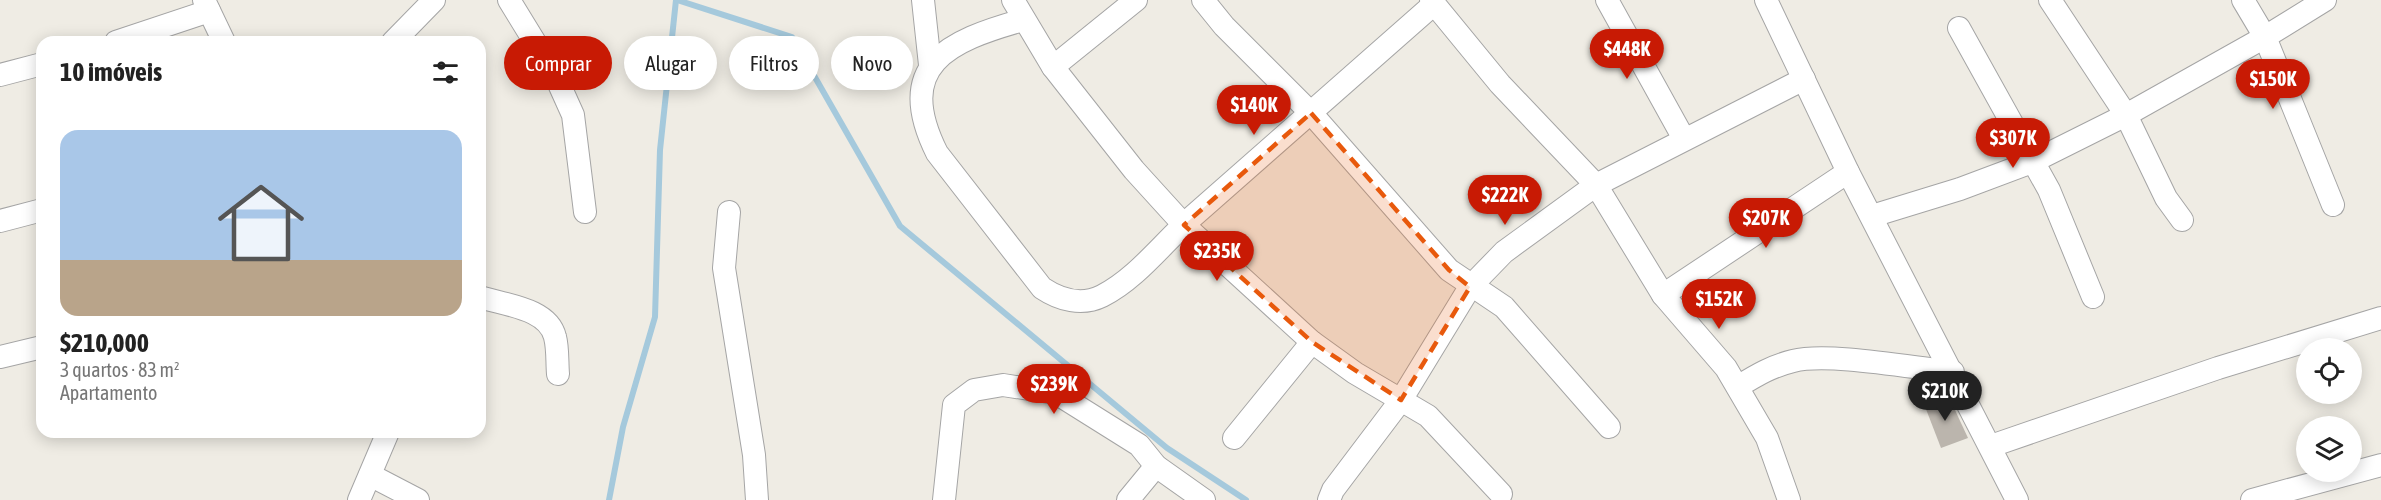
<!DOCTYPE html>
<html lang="pt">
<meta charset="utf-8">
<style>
:root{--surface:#fff;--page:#f6f6f6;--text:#222;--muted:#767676;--line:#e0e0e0;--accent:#c81a04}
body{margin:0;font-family:"Asap Condensed",sans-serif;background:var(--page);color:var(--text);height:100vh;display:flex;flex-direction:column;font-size:22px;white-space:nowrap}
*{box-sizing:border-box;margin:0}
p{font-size:20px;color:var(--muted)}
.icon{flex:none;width:33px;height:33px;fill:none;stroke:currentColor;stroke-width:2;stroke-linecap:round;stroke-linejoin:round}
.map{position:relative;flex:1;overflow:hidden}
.drawer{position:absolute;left:36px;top:36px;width:450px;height:402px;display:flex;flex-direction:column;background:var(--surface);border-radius:18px;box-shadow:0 3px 15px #0003}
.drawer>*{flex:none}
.guide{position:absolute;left:504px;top:36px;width:570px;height:54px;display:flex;gap:12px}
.tools{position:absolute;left:2296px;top:338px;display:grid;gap:12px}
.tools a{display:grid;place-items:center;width:66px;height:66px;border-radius:50%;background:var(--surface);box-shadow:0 3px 15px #0003;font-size:30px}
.price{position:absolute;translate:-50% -51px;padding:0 14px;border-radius:21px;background:var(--accent);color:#fff;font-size:20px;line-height:39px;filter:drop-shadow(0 2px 3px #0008)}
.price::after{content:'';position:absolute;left:50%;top:36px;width:18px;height:14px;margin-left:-9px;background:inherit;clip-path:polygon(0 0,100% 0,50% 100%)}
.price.on{background:#222;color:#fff}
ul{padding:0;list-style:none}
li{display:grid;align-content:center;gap:12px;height:318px;padding:0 24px}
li+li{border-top:2px solid var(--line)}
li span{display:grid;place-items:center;height:186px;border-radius:18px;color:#555}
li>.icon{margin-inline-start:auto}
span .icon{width:108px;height:108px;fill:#fffc;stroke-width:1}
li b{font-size:26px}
h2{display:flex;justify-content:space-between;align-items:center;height:72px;padding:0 24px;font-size:26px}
.chip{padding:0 21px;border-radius:27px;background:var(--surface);box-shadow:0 3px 15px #0003;font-size:21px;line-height:54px}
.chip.on{background:var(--accent);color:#fff}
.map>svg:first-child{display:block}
</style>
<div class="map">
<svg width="2381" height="500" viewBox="0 0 2381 500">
<rect width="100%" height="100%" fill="#efece4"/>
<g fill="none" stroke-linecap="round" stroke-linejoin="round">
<g stroke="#a5c9dc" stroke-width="6">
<polyline points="677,0 792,37 900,226 1167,448 1246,500"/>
<polyline points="609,500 623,427 655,317 660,150 676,0"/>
</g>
</g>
<polygon fill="#bbb5ad" points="1948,395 1968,438 1941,448 1924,404"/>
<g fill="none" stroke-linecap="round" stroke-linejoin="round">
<g stroke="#a5a5a5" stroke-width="24">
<g id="minor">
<polyline points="204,0 224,42"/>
<polyline points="509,0 555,75 573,115 585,212"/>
<polyline points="923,0 930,65"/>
<polyline points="1013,0 1053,67 1134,170 1184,225 1312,342 1355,373 1428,416 1501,494"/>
<polyline points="1203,0 1224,26 1311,113 1449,270 1504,307 1609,427"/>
<polyline points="1431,0 1500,84 1596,185 1663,295 1726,368 1767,438 1789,500"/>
<polyline points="1607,0 1684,139"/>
<polyline points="1766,0 1848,172 2017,500"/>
<polyline points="2050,0 2126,115 2166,198 2182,220"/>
<polyline points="2243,0 2265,37 2333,205"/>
<path d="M 1023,20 C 948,41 893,65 937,153 L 1042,288 C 1060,300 1082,306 1102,296 C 1136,279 1163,243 1191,218 C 1272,147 1353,76 1434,4"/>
<polyline points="1959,28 2049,190 2093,297"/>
<polyline points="116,42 209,11"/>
<polyline points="393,42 434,0"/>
<polyline points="1053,67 1136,0"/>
<polyline points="0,75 42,64"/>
<polyline points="729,212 724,268 754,455 757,500"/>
<polyline points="1872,216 1960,189 2032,162 2126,115 2265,37 2325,0"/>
<polyline points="0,221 42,210"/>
<polyline points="1663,295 1848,172"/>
<path d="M 480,297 C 504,305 548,308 555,337 C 558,348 557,362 558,374"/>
<polyline points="0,357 42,347"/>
<path d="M 1739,386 C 1757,375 1772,366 1793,361 C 1828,352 1913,368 1953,372"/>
<polyline points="1234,438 1312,342"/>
<polyline points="1991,446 2218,368 2381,318"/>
<polyline points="370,475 418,500"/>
<polyline points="359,500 388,432"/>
<polyline points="944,500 954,405 974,390 1003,385 1056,393 1139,445 1156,466 1204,500"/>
<polyline points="1128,500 1156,466"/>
<polyline points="1329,500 1333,490 1401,400 1470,287 1504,252 1596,185 1804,79"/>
<polyline points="2252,500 2381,465"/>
</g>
</g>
<use href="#minor" stroke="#fff" stroke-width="22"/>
</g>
<path fill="#e8590c" fill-opacity="0.2" stroke="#e8590c" stroke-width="4.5" stroke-dasharray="12 8" stroke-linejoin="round" d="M 1311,113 L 1449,270 L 1470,287 L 1401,400 L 1312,342 L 1184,225 Z"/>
</svg>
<div class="tools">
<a><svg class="icon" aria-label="locate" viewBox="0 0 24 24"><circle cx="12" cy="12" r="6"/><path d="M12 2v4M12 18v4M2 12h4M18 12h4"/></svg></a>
<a><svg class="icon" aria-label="layers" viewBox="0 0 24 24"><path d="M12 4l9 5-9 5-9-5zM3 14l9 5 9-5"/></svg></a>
</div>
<b class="price" style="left:1627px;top:80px">$448K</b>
<b class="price" style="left:2273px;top:110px">$150K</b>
<b class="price" style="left:1254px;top:136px">$140K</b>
<b class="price" style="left:2013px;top:169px">$307K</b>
<b class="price" style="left:1505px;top:226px">$222K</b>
<b class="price" style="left:1766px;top:249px">$207K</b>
<b class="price" style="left:1217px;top:282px">$235K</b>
<b class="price" style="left:1719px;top:330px">$152K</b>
<b class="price" style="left:1054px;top:415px">$239K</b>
<b class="price on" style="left:1945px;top:422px">$210K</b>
<div class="guide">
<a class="chip on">Comprar</a>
<a class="chip">Alugar</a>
<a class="chip">Filtros</a>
<a class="chip">Novo</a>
</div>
<section class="drawer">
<h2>10 imóveis<svg class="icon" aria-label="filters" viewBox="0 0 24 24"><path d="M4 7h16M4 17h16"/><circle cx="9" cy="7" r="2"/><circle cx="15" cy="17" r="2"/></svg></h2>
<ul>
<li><span style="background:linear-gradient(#a9c7e8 70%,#b9a48a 0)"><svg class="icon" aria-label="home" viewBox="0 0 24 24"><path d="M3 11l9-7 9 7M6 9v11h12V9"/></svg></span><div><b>$210,000</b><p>3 quartos · 83 m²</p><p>Apartamento</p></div></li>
</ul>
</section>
</div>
